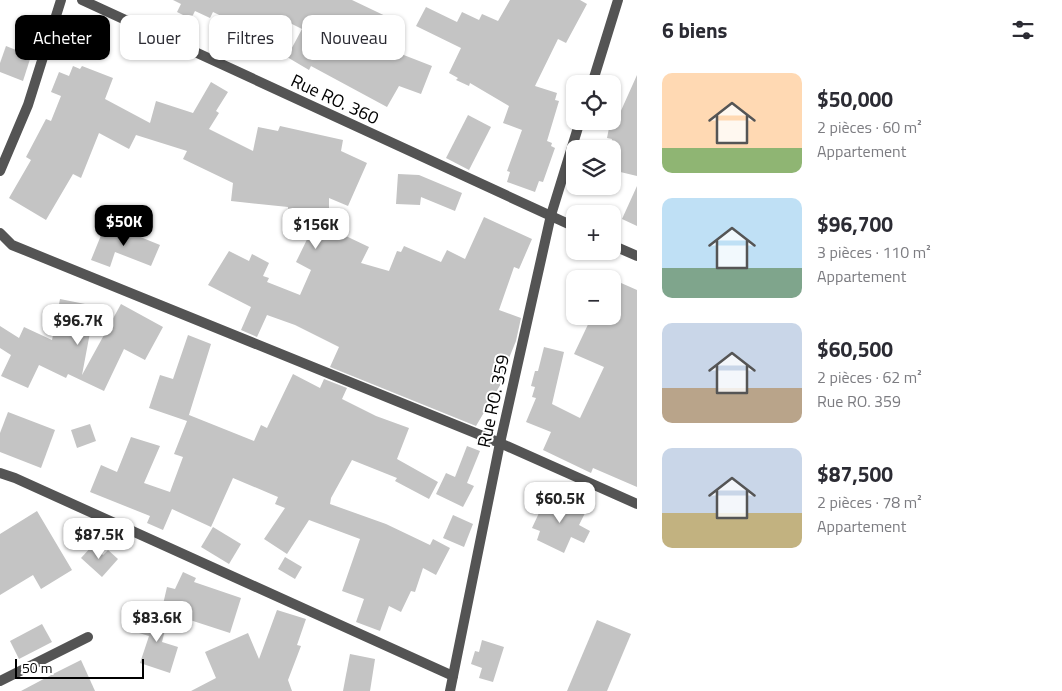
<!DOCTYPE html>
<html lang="fr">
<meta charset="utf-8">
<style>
:root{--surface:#fff;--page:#f7f7f7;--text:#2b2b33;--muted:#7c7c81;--accent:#000}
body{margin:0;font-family:"Titillium Web",sans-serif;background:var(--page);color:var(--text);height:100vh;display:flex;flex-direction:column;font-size:19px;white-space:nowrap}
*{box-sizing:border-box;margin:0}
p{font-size:16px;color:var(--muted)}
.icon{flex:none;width:28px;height:28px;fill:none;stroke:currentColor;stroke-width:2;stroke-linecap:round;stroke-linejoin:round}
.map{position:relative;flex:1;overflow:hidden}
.panel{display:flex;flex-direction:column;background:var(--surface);width:425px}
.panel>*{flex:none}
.guide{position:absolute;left:15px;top:15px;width:475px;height:45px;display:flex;gap:10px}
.controls{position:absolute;left:566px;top:75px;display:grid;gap:10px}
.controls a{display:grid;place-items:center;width:55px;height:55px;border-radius:10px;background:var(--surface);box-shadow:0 1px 4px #0004;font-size:25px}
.scale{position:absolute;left:15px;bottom:12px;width:129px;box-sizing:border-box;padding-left:5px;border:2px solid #000;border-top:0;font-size:14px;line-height:18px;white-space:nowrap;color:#000;-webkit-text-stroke:4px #fff;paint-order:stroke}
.price{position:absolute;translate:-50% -42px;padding:0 11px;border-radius:10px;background:#fff;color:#222;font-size:16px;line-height:32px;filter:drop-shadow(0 1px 2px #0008)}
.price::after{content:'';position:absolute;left:50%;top:30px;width:15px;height:11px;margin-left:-8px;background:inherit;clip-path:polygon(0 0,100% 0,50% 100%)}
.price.selected{background:var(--accent);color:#fff}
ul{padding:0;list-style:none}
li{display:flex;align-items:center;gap:15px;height:125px;padding:0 25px}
li span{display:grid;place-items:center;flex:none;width:140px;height:100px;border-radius:10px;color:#555}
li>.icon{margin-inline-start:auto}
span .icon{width:60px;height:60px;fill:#fffc;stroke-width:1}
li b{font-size:21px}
h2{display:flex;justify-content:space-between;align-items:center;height:60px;padding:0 25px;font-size:21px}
.chip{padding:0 18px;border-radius:10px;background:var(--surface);box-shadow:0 1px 4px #0004;font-size:18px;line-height:45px}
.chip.selected{background:var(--accent);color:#fff}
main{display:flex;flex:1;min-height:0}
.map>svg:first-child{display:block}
</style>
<main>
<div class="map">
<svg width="637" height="691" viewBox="0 0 637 691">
<rect width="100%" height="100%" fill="#fff"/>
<g fill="#c4c4c4">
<polygon points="173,0 352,0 396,21 385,44 397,50 396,52 432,66 421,94 399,86 387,107 311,66 309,70 287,57 302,29 274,15 255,59 236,50 246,28 213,12 210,18 195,11 191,19 177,12 181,4"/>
<polygon points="510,0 580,0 587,4 566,43 558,39 535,86 557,93 555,100 559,101 547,141 552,143 551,146 555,148 543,182 539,181 535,192 507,182 510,172 507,171 522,130 503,123 509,106 470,83 469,86 456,80 458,78 449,73 461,48 416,26 426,7 457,22 462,12 479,20 482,14 498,21"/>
<polygon points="6,46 31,56 23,81 0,72 0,63"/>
<polygon points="73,66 80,69 82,66 113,78 105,99 150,123 156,101 193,113 211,82 228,92 216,111 219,113 209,129 253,151 258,127 278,131 280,126 343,140 341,151 367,163 348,206 329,198 329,228 369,247 361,263 389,271 397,251 401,252 404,246 441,262 447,250 465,259 484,217 532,239 519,269 514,267 499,310 521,318 516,341 502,375 505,377 476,426 330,367 339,347 295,325 267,315 257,337 241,330 251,307 208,285 229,251 249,261 252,254 269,263 263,276 269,278 267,282 300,295 311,270 296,262 316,221 288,220 288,207 231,201 233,183 183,159 187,151 136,135 129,149 99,133 81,178 73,174 46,220 9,198 31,160 26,157 46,119 51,121 61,96 51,92 59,72 69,76"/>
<polygon points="637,75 637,176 612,170 612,149 610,149 612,139 607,138 610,123 615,124"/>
<polygon points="468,115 491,127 469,170 446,158"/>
<polygon points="398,174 419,175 462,193 455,211 421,197 420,205 396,204"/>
<polygon points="637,186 637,226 622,219"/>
<polygon points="106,223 160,245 151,266 115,252 110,267 91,260"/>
<polygon points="612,279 637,290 637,487 593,468 591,473 543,450 551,432 526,422 536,398 532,397 535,387 531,386 535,371 538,371 544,347 564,352 552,404 580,418 604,367 574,354 592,316 612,316"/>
<polygon points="60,299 95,306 82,375 121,304 163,327 145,360 124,349 104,391 68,374 66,378 39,365 28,388 1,376 11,355 0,348 0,326 19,338 24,327 52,340"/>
<polygon points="188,335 211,344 188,418 189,415 254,441 261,425 267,428 293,374 320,388 324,379 347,388 342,399 376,416 409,428 397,459 438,482 429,499 395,481 397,478 352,460 331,498 330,504 386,524 430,545 433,539 450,548 436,575 423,568 415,592 411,591 401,612 389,606 380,631 356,622 364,599 342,591 360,539 309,520 287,554 264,539 285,508 275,504 278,497 233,478 211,527 172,509 163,530 147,523 150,516 90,492 101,465 117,472 131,437 160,446 144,483 170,492 183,457 174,454 187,421 149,408 160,375 173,379"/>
<polygon points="8,412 55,430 41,468 0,452 0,433"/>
<polygon points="90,424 96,441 77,448 71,430"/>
<polygon points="467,446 480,451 467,483 474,486 463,507 436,494 446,473 455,477"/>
<polygon points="557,497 586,511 579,525 590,531 584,543 571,537 564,553 537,540 540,531 532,528 545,500 554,504"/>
<polygon points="37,511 72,570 41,589 33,575 0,595 0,534"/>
<polygon points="453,515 473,524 464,547 443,538"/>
<polygon points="213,527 241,544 229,564 201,547"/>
<polygon points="93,545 103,555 108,550 118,559 102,577 81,558"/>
<polygon points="285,557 302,567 295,579 278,569"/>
<polygon points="183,572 196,578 194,582 241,598 230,633 190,620 188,615 187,619 161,613 167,587 175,589"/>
<polygon points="277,610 306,619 297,645 301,646 288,680 292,691 191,691 216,678 205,652 248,633 259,659"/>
<polygon points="145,611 168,618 162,642 178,647 170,673 140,663 149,636 139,633"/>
<polygon points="597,620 631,634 607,691 567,691"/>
<polygon points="42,624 52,642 19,659 10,641"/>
<polygon points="482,640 504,647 493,682 479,678 482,668 471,664 475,651 479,652"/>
<polygon points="350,654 375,659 370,691 343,691"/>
<polygon points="81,660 95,691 21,691 55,673"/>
</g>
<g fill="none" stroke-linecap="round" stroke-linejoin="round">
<g stroke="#545454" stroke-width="10">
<polyline points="82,0 575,227"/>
<polyline points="592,84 618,0"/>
<polyline points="0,171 28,105 61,0"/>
<polyline points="612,245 637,256"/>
<polyline points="0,473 15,478 453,676"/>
<polyline points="0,681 88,637"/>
<polyline points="450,691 500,443 551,215 580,121"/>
</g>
<polyline stroke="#545454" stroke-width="10" points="0,233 12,245 500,443 637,504"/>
</g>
<g text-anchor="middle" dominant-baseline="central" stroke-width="4" stroke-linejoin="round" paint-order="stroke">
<g font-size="18" fill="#000" stroke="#fff">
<text transform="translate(335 99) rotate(25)">Rue RO. 360</text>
<text transform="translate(493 401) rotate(-78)">Rue RO. 359</text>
</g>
</g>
</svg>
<div class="controls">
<a><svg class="icon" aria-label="locate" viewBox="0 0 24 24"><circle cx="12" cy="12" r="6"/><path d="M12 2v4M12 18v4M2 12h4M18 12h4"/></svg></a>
<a><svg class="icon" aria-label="layers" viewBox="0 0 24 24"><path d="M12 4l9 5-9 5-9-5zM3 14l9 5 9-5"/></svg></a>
<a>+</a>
<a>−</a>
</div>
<div class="scale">50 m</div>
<b class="price selected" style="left:124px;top:247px">$50K</b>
<b class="price" style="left:316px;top:250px">$156K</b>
<b class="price" style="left:78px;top:346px">$96.7K</b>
<b class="price" style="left:560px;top:524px">$60.5K</b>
<b class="price" style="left:99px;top:560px">$87.5K</b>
<b class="price" style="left:157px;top:643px">$83.6K</b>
<div class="guide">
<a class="chip selected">Acheter</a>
<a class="chip">Louer</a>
<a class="chip">Filtres</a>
<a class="chip">Nouveau</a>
</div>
</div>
<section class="panel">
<h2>6 biens<svg class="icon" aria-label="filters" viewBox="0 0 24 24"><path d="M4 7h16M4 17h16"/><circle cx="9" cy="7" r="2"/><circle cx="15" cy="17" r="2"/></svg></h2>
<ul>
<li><span style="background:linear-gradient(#ffd9b3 75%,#8fb573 0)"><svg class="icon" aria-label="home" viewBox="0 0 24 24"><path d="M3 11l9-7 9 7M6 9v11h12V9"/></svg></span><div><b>$50,000</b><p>2 pièces · 60 m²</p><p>Appartement</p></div></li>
<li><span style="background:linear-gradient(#bfe0f5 70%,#7fa58c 0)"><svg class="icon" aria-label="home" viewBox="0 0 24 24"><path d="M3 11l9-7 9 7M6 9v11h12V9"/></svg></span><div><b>$96,700</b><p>3 pièces · 110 m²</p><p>Appartement</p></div></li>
<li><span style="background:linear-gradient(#c9d6e8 65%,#b9a48a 0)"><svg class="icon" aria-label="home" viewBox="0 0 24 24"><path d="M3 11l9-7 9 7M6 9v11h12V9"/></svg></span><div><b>$60,500</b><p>2 pièces · 62 m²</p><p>Rue RO. 359</p></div></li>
<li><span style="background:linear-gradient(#c9d6e8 65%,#c2b280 0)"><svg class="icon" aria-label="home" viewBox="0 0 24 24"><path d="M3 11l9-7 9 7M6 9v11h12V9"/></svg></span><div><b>$87,500</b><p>2 pièces · 78 m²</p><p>Appartement</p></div></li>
</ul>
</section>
</main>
